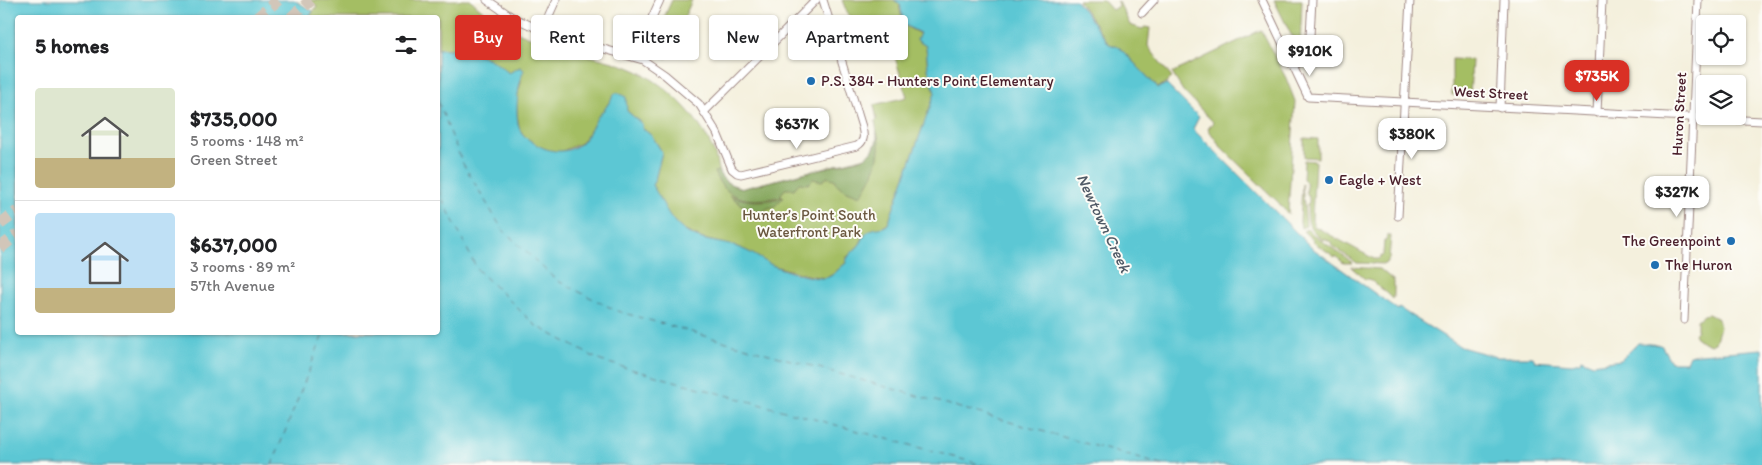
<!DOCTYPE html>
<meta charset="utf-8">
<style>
:root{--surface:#fff;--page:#f6f6f6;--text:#202124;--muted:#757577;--line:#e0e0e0;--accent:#d93025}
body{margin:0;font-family:Itim,sans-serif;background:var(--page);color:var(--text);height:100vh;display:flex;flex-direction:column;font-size:19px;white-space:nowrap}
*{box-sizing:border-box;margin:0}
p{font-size:16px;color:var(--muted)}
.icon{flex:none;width:28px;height:28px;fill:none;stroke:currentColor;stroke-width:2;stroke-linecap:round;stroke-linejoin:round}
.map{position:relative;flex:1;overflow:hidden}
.details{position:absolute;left:15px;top:15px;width:425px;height:320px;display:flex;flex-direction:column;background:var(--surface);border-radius:5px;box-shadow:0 1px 4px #0004}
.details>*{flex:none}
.guide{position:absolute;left:455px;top:15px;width:475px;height:45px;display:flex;gap:10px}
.fabs{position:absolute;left:1696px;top:15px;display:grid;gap:10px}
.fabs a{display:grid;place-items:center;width:50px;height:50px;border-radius:5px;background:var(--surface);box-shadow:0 1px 4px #0004;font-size:25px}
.price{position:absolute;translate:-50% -42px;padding:0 11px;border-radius:10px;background:#fff;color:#222;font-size:16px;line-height:32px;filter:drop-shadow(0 1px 2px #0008)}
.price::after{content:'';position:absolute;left:50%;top:30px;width:15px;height:11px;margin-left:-8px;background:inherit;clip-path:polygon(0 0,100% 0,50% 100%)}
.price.selected{background:var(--accent);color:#fff}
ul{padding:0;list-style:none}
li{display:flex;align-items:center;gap:15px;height:125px;padding:0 20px}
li+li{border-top:1px solid var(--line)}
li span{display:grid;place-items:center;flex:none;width:140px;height:100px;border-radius:5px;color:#555}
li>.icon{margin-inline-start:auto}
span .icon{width:60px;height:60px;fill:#fffc;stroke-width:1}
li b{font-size:21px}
h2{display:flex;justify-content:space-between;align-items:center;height:60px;padding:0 20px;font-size:21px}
.pill{padding:0 18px;border-radius:5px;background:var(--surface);box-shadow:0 1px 4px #0004;font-size:18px;line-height:45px}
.pill.selected{background:var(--accent);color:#fff}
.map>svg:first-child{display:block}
</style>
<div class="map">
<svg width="1762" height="465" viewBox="0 0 1762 465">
<rect width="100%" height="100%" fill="#fdfcf7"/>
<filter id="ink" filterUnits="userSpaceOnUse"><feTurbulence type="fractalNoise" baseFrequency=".02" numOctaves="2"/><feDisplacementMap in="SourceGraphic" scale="10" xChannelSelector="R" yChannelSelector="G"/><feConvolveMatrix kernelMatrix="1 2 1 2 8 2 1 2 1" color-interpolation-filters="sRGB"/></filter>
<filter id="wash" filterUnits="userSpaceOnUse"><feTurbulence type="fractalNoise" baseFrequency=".0096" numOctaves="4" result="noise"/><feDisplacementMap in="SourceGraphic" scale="20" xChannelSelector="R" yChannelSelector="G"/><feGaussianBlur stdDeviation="1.12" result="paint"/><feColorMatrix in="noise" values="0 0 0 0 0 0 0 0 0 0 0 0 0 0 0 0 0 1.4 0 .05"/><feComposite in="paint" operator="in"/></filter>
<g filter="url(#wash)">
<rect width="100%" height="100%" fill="#f4f0dd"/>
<g fill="#a4be64" stroke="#776e48">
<path d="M 309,0 L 471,0 C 502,31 545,44 586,55 C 609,61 633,66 653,80 C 679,97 702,123 714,152 C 717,159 717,171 721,176 C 726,184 735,186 744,188 L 866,157 C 879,147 878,135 875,121 L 877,120 L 874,105 L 907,97 L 888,34 L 848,15 L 842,0 L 894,0 L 900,4 C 898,11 904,17 902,24 L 920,34 L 920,42 L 926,46 L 928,69 L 935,93 L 888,224 L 863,237 L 860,244 L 846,258 L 846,263 L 832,275 L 825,278 L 807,275 L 771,265 L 749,252 L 737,247 L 703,239 L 683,230 L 669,216 L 652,185 L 655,180 L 662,152 L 652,136 L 642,128 L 642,124 L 627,111 L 615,93 L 603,112 L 598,116 L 592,128 L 581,143 L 560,152 L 551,151 L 542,148 L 525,137 L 520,130 L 518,122 L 516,100 L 521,82 L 520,67 L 509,73 L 488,58 L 451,49 L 438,49 L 438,18 L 309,18 L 317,6 Z"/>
<polygon points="672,0 692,0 666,59 649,50"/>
<polygon points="1078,0 1103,0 1112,10 1118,6 1117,1 1119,2 1130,25 1142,29 1145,27 1150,28 1148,46 1172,78 1158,88 1119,47 1109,44"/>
<polygon points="1274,0 1302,0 1300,49 1298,49"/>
<polygon points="1261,30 1286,78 1295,101 1288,214 1278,202 1221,147 1208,129 1213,122 1183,91 1172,73"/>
<polygon points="1452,59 1472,60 1470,96 1452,95"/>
<polygon points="1304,138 1318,139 1318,158 1304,157"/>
<path d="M 1304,160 L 1315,161 L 1312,220 L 1314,226 L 1374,259 L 1378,259 L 1383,255 L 1384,241 L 1386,241 L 1387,236 L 1391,236 L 1389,259 L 1385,264 L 1357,263 L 1331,245 L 1332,243 L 1324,238 L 1323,240 C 1306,226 1308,225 1307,204 L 1309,203 L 1309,195 L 1307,195 L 1306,182 L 1303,180 Z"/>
<polygon points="1302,184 1306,226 1301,228 1300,222"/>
<polygon points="1307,229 1310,232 1353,263 1343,263 1336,256 1335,257 1312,241 1313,240 1303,231"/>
<polygon points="1351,267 1380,269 1394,281 1394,297 1393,299 1387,293 1369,279 1365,279"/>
<polygon points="1708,314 1718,319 1720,327 1715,343 1710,345 1697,339 1694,334 1697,330 1697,320 1703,315"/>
</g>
<g fill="#83a55a" stroke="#666242">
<path d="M 877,132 C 884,153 873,178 860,196 L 847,191 L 835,183 L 836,180 L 828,177 L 822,181 L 813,179 L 808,184 L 799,183 L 794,189 L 785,189 L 781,194 L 782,196 C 753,203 727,203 714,172 L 718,171 C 723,182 732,186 744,188 L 861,159 C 872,154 879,145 877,132 Z"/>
<path d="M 729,195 C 748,203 765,202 784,197 L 775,206 L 766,209 L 763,213 L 743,206 Z"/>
</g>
<path fill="#5bc7d4" stroke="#527380" d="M 0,0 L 294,0 L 313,11 L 309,18 L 18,18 L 18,332 L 438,332 L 438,49 C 453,48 475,51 489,59 C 496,62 502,68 509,73 L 520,67 L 524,70 C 518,82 514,116 520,130 C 523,136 528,139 534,143 C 548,152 565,155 580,144 C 588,137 592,126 597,118 C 600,113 598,116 602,112 C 607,107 611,99 615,93 L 618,93 L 626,97 L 627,111 L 642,124 L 642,128 L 652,136 L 662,152 L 655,180 L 652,185 C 663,201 667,217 682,229 C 698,242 719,241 737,247 C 750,251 760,259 772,265 C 783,270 811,279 824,278 C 832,278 839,268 846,263 C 847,254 855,251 860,244 C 864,238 865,232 873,229 C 879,227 883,229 888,224 L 935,93 L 928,69 L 926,46 L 917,40 L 920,33 L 902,24 L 903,20 L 900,4 L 894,0 L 1076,0 L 1109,44 L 1119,47 L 1158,88 L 1166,84 L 1199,117 L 1193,129 L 1312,248 L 1398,310 L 1399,308 L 1461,347 L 1497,357 L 1533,357 L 1535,361 L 1572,364 L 1580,362 L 1581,359 L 1593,364 L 1621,360 L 1638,343 L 1661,345 L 1671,362 L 1686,362 L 1689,355 L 1762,349 L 1762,465 L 0,465 Z"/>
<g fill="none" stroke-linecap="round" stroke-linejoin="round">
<g stroke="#505a66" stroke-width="1" stroke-dasharray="6 5" stroke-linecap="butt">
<polyline points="438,101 462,162 502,229 556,280 617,311 1162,465"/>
<polyline points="438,190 477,269 535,325 601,361 983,465"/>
<polyline points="272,465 324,332"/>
</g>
</g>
</g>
<g filter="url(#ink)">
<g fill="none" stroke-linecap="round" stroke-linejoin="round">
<g stroke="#d2c6b9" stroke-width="12" stroke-dasharray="12 6" stroke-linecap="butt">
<polyline points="257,18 278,0"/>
<polyline points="291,18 311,0"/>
<polyline points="0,224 18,211"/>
<polyline points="0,248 18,234"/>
</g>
<g stroke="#9f8884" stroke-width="9">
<g id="minor">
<path d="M 487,0 L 512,17 L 532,26 L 554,35 L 643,60 L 665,75 L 699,104 L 717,133 L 732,169 L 737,173 L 741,174 L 857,146 C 865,141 864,136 862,127 L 823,0"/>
<polyline points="1262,0 1308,97 1762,121"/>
<polyline points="1142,13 1154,0"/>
<polyline points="542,31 556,0"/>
<polyline points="634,57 660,0"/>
<polyline points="1293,66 1304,60 1309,53 1312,0"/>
<polyline points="1500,108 1504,0"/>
<polyline points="704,112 816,0"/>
<polyline points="1597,113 1602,0"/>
<polyline points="1398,216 1410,0"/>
<polyline points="1684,320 1698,0"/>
</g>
</g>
<use href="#minor" stroke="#fff" stroke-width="7"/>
</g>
</g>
<g fill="#1f6fb2" stroke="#fdfcf7" stroke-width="2">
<circle cx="811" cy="81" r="5"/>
<circle cx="1329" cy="180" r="5"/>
<circle cx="1731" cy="241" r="5"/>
<circle cx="1655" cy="265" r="5"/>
</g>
<g text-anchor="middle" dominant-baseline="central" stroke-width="4" stroke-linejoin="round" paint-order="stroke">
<g font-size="15" fill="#4a1f2b" stroke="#fdfcf7" text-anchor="start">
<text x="821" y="81">P.S. 384 - Hunters Point Elementary</text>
<text x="1339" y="180">Eagle + West</text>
<text x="1721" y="241" text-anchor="end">The Greenpoint</text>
<text x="1665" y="265">The Huron</text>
</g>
<g font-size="15" fill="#4a1f2b" stroke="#fdfcf7">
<text transform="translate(1491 93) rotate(3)">West Street</text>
<text transform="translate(1679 114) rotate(-87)">Huron Street</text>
</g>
<g font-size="15" fill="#6a573f" stroke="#fdfcf7">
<text x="809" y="215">Hunter’s Point South<tspan x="809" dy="17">Waterfront Park</tspan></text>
</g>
<g font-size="16" font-style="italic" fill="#505a66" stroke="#fdfcf7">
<text transform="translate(1104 223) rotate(65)">Newtown Creek</text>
</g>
</g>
</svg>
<div class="fabs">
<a><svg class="icon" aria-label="locate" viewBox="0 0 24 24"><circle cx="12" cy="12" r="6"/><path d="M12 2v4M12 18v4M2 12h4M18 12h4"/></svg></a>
<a><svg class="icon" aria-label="layers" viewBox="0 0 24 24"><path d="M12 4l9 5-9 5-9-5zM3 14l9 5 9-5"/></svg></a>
</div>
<b class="price" style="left:1310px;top:77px">$910K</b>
<b class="price selected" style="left:1597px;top:102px">$735K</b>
<b class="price" style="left:797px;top:150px">$637K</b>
<b class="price" style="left:1412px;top:160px">$380K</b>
<b class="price" style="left:1677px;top:218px">$327K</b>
<div class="guide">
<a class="pill selected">Buy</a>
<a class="pill">Rent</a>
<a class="pill">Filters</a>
<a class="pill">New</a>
<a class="pill">Apartment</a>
</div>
<section class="details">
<h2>5 homes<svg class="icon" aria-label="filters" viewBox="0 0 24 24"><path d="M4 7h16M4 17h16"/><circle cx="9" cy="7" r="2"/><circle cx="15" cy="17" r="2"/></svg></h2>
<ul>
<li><span style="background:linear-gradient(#dfe7d0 70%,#c2b280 0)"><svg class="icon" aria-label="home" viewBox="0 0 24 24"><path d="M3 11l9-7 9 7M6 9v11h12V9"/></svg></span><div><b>$735,000</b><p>5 rooms · 148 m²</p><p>Green Street</p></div></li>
<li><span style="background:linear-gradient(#bfe0f5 75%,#c2b280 0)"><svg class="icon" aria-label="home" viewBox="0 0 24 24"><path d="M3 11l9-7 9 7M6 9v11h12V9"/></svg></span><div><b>$637,000</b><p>3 rooms · 89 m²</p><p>57th Avenue</p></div></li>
</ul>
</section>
</div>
